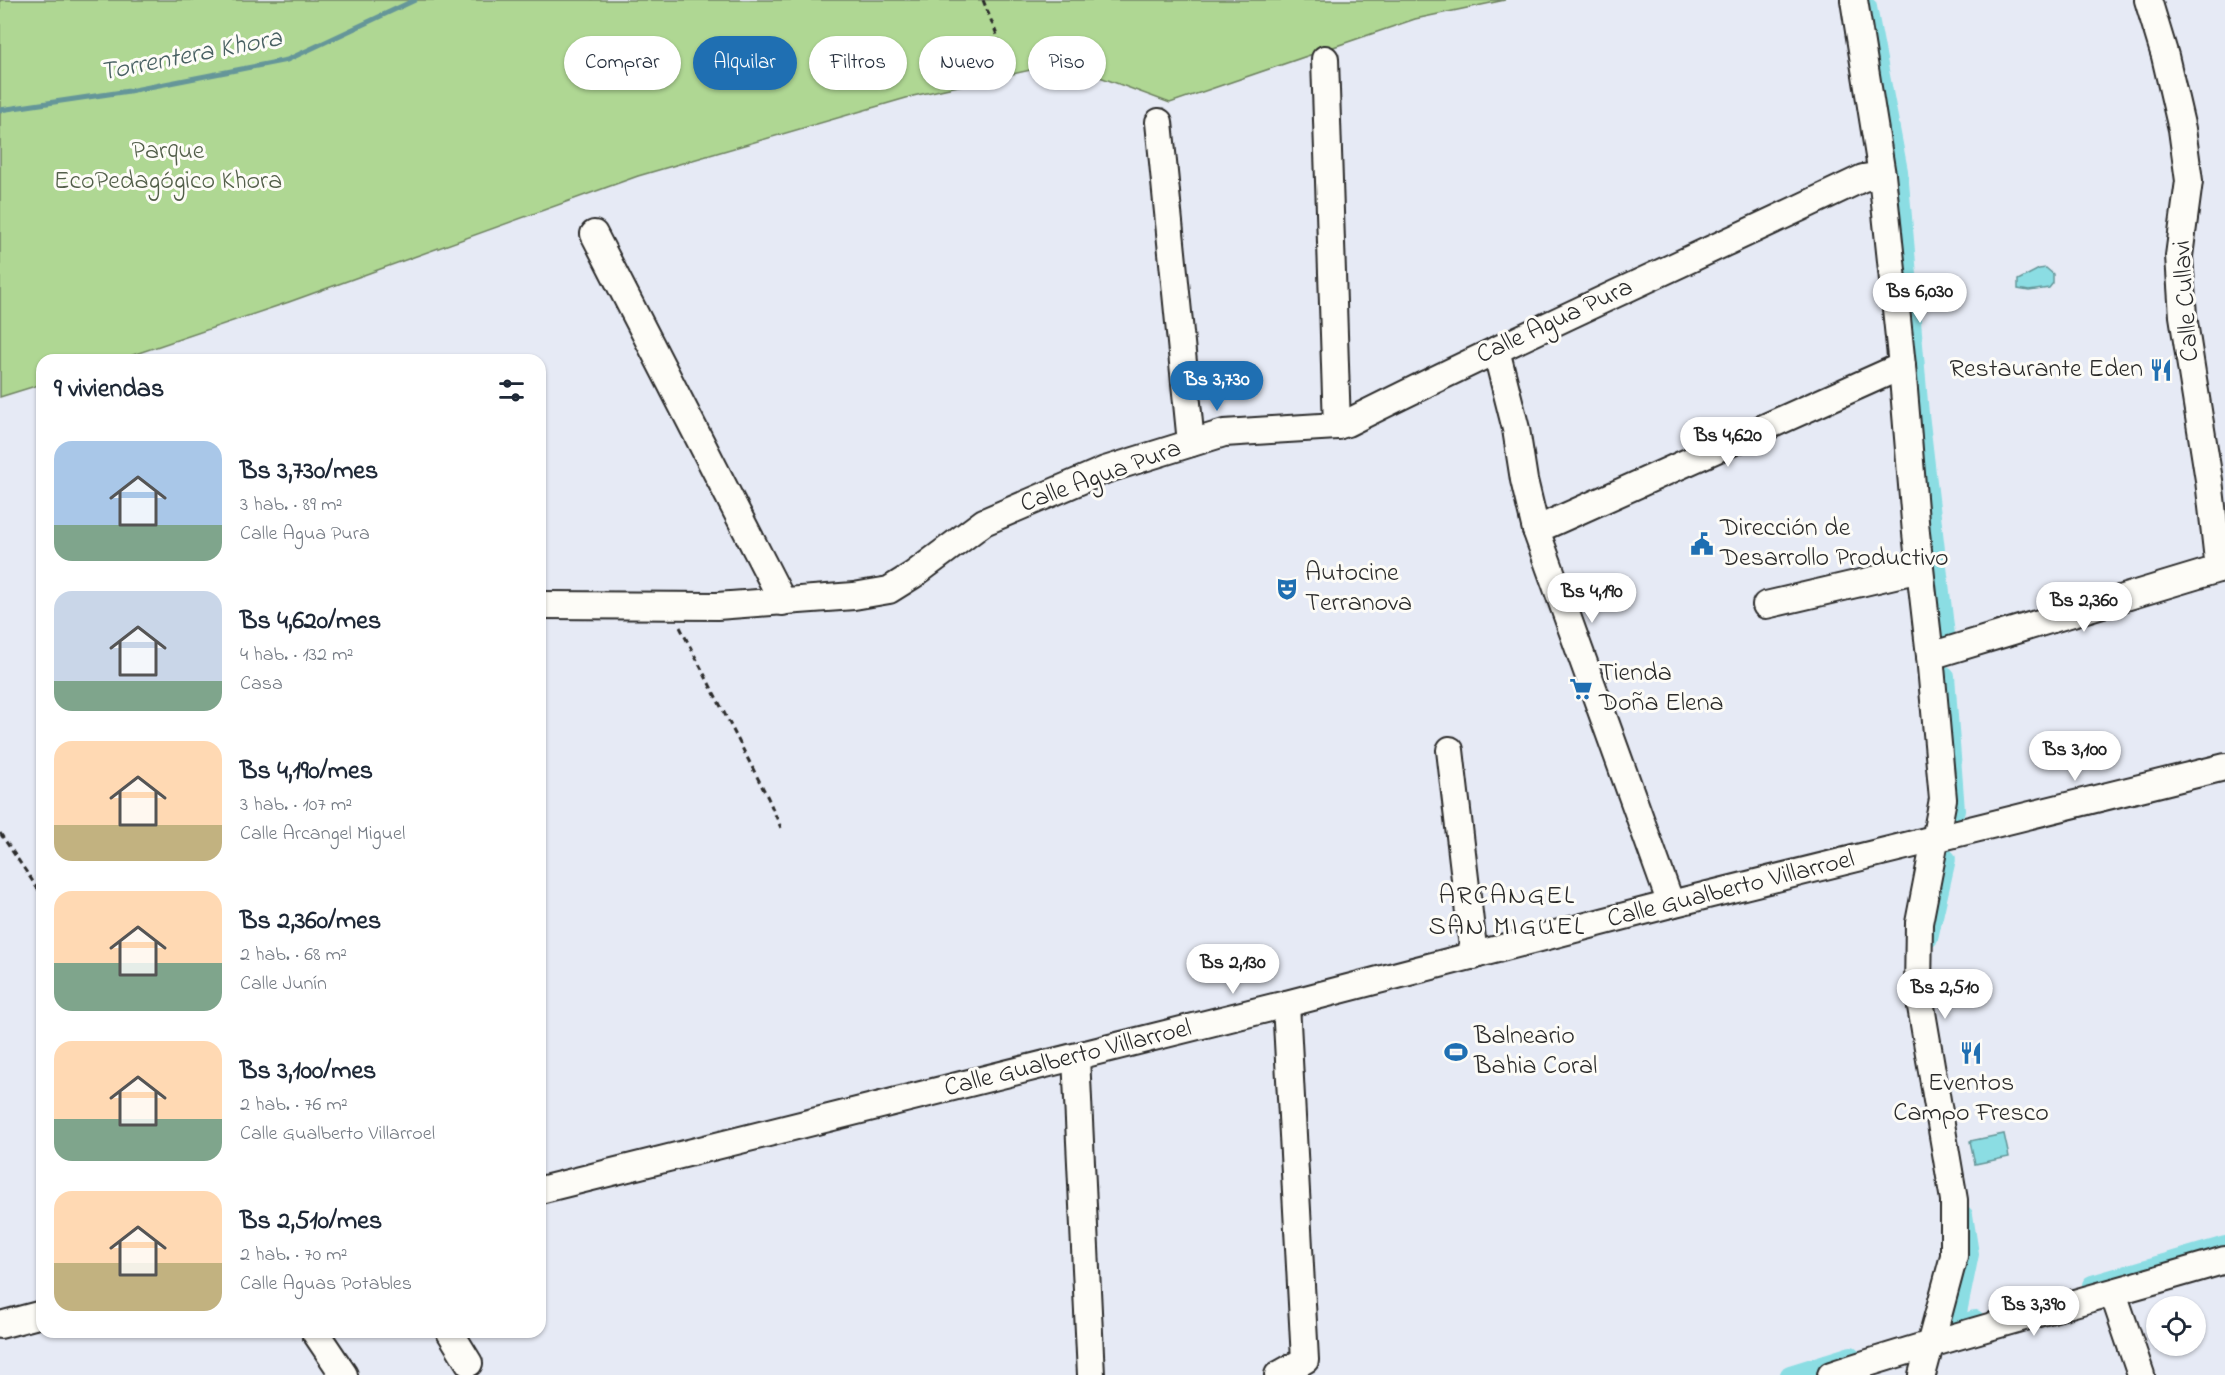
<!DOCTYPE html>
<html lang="es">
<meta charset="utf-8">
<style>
:root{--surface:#fff;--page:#f2f2f3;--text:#1f2937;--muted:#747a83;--accent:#1f6fb2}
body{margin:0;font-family:"Indie Flower",sans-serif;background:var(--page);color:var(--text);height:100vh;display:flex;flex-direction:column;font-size:22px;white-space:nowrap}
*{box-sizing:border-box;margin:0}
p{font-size:20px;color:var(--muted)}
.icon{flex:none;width:33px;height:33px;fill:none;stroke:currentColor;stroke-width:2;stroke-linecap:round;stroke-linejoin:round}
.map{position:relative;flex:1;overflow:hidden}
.drawer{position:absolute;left:36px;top:354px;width:510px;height:984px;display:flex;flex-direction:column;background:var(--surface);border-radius:18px;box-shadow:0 2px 4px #0004}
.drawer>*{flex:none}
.guide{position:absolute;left:564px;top:36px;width:570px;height:54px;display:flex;gap:12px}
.buttons{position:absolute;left:2146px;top:1296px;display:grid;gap:12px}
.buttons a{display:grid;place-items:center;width:60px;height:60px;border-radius:50%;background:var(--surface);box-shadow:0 2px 4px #0004;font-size:30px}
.price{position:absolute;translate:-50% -51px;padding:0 14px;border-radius:21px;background:#fff;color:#222;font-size:20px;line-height:39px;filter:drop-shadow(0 2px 3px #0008)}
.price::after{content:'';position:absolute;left:50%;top:36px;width:18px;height:14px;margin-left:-9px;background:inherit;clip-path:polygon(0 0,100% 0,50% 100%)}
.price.current{background:var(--accent);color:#fff}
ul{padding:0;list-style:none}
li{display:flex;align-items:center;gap:18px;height:150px;padding:0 18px}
li span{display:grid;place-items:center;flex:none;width:168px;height:120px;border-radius:18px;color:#555}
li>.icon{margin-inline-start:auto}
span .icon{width:72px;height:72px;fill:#fffc;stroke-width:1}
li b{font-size:26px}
h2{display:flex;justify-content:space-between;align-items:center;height:72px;padding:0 18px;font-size:26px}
.tag{padding:0 21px;border-radius:27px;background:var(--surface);box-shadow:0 2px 4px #0004;font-size:21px;line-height:54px}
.tag.current{background:var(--accent);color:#fff}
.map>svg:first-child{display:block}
</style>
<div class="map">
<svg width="2225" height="1375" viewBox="0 0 2225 1375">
<rect width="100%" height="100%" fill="#e6eaf5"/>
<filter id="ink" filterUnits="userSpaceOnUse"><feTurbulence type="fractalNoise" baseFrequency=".0167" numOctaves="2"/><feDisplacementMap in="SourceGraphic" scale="12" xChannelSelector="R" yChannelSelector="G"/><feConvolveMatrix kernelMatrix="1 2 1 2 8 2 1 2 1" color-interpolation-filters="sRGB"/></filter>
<g filter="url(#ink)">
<polygon fill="#afd793" stroke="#6d815f" stroke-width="1.5" points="0,0 1505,0 1415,19 1170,103 1062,63 913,96 638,176 289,302 118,360 42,360 42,384 0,397"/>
<g fill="#8bdde3" stroke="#659699" stroke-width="1.5">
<polygon points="2046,268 2053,274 2053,283 2049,288 2029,291 2018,289 2018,280 2039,269"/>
<polygon points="2004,1134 2009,1157 1975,1164 1970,1141"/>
</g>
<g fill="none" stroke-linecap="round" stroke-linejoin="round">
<polyline stroke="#659699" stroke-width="5" points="0,110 129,91 287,60 415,0"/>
<g stroke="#8bdde3" stroke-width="20">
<polyline points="1867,7 1898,171 1919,414 1945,635"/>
<polyline points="1945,676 1955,811"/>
<polyline points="1928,938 1946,859"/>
<polyline points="1963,1215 1969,1254 1954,1327 1975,1320"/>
<polyline points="2092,1285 2225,1246"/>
<polyline points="1790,1375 1851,1356"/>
</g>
<g stroke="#2b2b2b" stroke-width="30">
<g id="minor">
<polyline points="1854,0 1882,175 1902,366 1916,533 1930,656 1943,799 1919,923 1918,989 1954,1200 1954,1256 1922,1375"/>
<polyline points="2148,0 2165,56 2182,129 2189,181 2179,256 2183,316 2209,480 2219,569"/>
<polyline points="1325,59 1337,426"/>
<polyline points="1159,122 1191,443"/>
<polyline points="594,234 783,602"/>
<polyline points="1496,350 1516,429 1524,480 1536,530 1671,904"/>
<polyline points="1536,530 1902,366"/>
<path d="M 540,605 L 717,606 L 854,596 L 889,590 L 913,575 L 984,522 L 1105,470 L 1224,433 L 1337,426 L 1347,423 C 1517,337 1691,260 1863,178 L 1882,175"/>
<polyline points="1766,605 1920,569"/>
<polyline points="1930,656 2225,567"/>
<polyline points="1450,750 1474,956"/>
<polyline points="1076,1057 1091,1375"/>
<polyline points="540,1190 1286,1004 1671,904 2225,767"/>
<polyline points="2113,1293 2141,1375"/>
<polyline points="0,1325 42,1314"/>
<polyline points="315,1332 344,1375"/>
<polyline points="450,1332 469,1363"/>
<polyline points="1278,1375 1305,1360 1286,1004"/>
<path d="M 1831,1375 C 1961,1332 2094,1299 2225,1260"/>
</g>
</g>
<g stroke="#2b2b2b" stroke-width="3" stroke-dasharray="6 4.5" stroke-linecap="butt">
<polyline points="983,0 1001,45"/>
<polyline points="680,627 768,798 781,828"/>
<polyline points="0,833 42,895"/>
</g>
<use href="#minor" stroke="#fdfcf7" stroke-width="26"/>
</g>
</g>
<defs>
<g id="restaurant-bare" transform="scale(1.8)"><path d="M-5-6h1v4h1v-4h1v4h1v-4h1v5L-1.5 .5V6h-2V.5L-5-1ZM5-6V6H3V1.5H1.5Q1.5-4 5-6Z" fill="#1f6fb2" stroke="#fdfcf7" stroke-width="2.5" paint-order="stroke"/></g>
<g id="civic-bare" transform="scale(1.8)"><path d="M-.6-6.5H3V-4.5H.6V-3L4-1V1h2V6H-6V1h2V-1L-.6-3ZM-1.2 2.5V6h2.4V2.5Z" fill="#1f6fb2" stroke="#fdfcf7" stroke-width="2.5" paint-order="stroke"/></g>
<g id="theatre-bare" transform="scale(1.8)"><path d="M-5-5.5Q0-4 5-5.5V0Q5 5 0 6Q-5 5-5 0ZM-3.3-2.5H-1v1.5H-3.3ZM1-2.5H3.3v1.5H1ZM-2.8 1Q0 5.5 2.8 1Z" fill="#1f6fb2" stroke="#fdfcf7" stroke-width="2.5" paint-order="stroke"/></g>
<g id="supermarket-bare" transform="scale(1.8)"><path d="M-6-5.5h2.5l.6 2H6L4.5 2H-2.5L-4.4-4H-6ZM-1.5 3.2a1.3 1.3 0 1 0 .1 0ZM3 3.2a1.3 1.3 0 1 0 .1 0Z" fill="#1f6fb2" stroke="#fdfcf7" stroke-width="2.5" paint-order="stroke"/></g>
<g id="stadium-bare" transform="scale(1.8)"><path d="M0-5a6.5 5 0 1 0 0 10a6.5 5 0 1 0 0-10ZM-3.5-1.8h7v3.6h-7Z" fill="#1f6fb2" stroke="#fdfcf7" stroke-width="2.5" paint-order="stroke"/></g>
</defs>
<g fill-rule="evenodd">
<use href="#restaurant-bare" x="2161" y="370"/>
<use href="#civic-bare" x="1702" y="544"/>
<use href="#theatre-bare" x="1287" y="589"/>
<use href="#supermarket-bare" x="1581" y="689"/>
<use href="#stadium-bare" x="1456" y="1052"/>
<use href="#restaurant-bare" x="1971" y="1053"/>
</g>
<g text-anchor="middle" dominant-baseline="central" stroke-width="6" stroke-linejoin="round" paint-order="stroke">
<g font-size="26" fill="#535f4a" stroke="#fdfcf7">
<text x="168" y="152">Parque<tspan x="168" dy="30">EcoPedagógico Khora</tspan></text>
</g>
<g font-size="26" fill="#2b2b2b" stroke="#fdfcf7">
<text transform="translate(2187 301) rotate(-94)">Calle Cullavi</text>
<text transform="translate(1555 322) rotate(-25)">Calle Agua Pura</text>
<text transform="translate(1101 477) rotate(-20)">Calle Agua Pura</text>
<text transform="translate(1731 890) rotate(-14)">Calle Gualberto Villarroel</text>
<text transform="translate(1068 1059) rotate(-14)">Calle Gualberto Villarroel</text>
</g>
<g font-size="26" fill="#2b2b2b" stroke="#fdfcf7" text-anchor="start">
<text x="2143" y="370" text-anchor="end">Restaurante Eden</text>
<text x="1720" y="529">Dirección de<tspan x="1720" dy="30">Desarrollo Productivo</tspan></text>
<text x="1305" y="574">Autocine<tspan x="1305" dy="30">Terranova</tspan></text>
<text x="1599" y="674">Tienda<tspan x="1599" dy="30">Doña Elena</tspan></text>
<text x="1474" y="1037">Balneario<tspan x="1474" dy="30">Bahia Coral</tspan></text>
<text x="1971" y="1084" text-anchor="middle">Eventos<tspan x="1971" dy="30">Campo Fresco</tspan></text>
</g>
<g font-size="27" font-style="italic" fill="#486062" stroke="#fdfcf7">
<text transform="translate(191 56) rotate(-11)">Torrentera Khora</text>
</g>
<g font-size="27" letter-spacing="1.5" fill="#2b2b2b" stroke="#fdfcf7">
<text x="1507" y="896">ARCANGEL<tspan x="1507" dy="31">SAN MIGUEL</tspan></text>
</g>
</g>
</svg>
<div class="buttons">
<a><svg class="icon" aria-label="locate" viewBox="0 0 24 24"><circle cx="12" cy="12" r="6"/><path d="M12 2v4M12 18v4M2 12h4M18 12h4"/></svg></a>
</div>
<b class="price" style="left:1920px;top:324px">Bs 6,030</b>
<b class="price current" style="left:1217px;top:412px">Bs 3,730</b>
<b class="price" style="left:1728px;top:468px">Bs 4,620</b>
<b class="price" style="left:1592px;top:624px">Bs 4,190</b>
<b class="price" style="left:2084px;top:633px">Bs 2,360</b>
<b class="price" style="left:2075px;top:782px">Bs 3,100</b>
<b class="price" style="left:1233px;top:995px">Bs 2,130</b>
<b class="price" style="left:1945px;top:1020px">Bs 2,510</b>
<b class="price" style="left:2034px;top:1337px">Bs 3,390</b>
<div class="guide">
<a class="tag">Comprar</a>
<a class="tag current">Alquilar</a>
<a class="tag">Filtros</a>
<a class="tag">Nuevo</a>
<a class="tag">Piso</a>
</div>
<section class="drawer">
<h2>9 viviendas<svg class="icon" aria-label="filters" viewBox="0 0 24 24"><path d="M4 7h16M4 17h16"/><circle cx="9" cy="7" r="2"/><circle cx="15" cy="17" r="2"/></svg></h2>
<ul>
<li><span style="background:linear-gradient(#a9c7e8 70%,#7fa58c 0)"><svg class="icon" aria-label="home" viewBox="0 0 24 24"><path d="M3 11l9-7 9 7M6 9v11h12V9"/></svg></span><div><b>Bs 3,730/mes</b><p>3 hab. · 89 m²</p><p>Calle Agua Pura</p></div></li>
<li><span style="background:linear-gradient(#c9d6e8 75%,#7fa58c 0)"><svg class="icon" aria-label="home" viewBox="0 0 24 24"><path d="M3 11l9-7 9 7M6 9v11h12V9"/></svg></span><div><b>Bs 4,620/mes</b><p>4 hab. · 132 m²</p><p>Casa</p></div></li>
<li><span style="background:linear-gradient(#ffd9b3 70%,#c2b280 0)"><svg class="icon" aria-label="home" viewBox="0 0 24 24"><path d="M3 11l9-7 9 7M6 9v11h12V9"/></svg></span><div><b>Bs 4,190/mes</b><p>3 hab. · 107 m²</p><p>Calle Arcangel Miguel</p></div></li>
<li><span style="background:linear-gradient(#ffd9b3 60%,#7fa58c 0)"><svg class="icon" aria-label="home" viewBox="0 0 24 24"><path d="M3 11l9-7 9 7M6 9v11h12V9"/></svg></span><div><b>Bs 2,360/mes</b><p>2 hab. · 68 m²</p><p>Calle Junín</p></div></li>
<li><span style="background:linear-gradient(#ffd9b3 65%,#7fa58c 0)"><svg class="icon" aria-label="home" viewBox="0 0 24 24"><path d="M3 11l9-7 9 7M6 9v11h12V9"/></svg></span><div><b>Bs 3,100/mes</b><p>2 hab. · 76 m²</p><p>Calle Gualberto Villarroel</p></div></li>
<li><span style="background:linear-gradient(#ffd9b3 60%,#c2b280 0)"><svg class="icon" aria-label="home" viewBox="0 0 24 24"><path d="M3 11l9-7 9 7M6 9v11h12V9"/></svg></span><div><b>Bs 2,510/mes</b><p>2 hab. · 70 m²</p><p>Calle Aguas Potables</p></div></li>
</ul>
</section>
</div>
